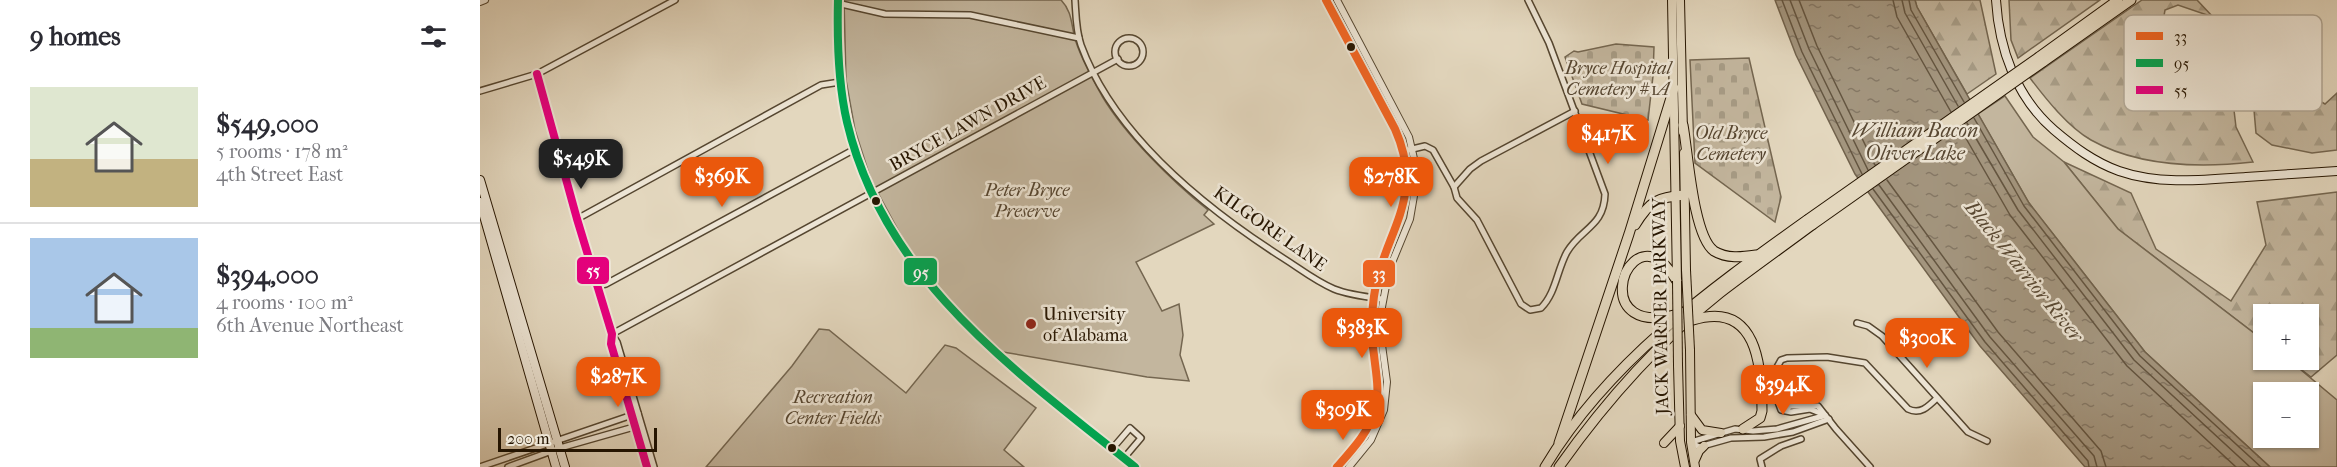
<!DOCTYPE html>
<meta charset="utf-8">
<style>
:root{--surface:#fff;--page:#f7f7f7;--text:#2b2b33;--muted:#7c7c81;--line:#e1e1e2;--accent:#ea580c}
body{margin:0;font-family:"IM FELL French Canon",serif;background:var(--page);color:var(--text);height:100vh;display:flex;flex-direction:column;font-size:22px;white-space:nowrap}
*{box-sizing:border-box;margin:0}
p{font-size:20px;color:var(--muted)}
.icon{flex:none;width:33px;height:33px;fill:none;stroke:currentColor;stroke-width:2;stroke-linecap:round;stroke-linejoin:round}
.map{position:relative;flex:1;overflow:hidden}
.details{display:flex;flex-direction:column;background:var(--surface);width:480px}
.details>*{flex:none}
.fabs{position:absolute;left:1773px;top:304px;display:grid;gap:12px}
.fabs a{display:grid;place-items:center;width:66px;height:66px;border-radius:0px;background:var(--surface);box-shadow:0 2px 4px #0004;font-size:30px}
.scale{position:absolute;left:18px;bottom:15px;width:159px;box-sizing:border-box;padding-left:6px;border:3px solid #261501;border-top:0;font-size:16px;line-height:21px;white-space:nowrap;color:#261501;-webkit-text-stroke:4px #ede5d5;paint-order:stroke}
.price{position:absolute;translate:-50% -51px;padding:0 14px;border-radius:12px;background:var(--accent);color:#fff;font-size:20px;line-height:39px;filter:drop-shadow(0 2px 3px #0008)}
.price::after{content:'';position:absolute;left:50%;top:36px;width:18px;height:14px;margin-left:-9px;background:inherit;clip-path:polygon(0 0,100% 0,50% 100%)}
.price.on{background:#222;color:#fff}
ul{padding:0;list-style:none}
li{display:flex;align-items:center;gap:18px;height:150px;padding:0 30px}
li+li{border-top:2px solid var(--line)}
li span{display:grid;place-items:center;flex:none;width:168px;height:120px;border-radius:0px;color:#555}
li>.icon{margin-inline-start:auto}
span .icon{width:72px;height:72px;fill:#fffc;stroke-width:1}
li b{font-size:26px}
h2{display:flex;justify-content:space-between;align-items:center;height:72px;padding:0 30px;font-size:26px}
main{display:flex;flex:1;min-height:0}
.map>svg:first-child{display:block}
</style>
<main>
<section class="details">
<h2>9 homes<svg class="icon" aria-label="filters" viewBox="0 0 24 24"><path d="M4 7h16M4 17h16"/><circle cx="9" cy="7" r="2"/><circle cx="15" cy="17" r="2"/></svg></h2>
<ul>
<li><span style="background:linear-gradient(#dfe7d0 60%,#c2b280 0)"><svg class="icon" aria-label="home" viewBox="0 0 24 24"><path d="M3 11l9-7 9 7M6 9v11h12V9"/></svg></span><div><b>$549,000</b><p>5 rooms · 178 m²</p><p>4th Street East</p></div></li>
<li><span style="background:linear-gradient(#a9c7e8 75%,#8fb573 0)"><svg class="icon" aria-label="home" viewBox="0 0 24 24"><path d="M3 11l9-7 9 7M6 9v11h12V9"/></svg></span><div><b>$394,000</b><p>4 rooms · 100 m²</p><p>6th Avenue Northeast</p></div></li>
</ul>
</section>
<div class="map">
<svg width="1857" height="467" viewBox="0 0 1857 467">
<defs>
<pattern id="forest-firs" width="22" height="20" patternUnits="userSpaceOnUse" patternTransform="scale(1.5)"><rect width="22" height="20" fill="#c3b69e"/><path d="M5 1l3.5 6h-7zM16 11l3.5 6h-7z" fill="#a79c86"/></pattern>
<pattern id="cemetery-stones" width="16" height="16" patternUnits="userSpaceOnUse" patternTransform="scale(1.5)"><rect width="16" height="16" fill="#c3b69e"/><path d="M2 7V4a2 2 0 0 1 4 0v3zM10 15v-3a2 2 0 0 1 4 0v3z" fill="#a79c86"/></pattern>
<pattern id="water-ripples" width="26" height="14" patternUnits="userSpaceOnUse" patternTransform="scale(1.5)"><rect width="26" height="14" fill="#a3957e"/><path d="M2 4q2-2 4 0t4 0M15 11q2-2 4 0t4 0" fill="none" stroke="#857865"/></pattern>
</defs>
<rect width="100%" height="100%" fill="#e3d7be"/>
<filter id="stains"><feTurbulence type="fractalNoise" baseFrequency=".00333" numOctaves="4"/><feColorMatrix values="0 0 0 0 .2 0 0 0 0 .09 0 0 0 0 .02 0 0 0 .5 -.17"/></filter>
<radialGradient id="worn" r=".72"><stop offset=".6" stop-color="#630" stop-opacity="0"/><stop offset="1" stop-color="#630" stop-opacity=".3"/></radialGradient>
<g fill="url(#forest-firs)" stroke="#746650" stroke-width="1.5">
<polygon points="1435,0 1500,0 1516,74 1487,94 1437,7"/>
<polygon points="1529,0 1620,0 1538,58 1531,40"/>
<path d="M 1662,0 L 1717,0 L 1733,17 L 1698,5 L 1685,10 L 1677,55 L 1691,71 L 1751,85 L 1756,127 L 1773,162 C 1720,168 1659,167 1611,140 C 1588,127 1566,99 1550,78 Z"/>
<polygon points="1824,92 1845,104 1857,93 1857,150 1832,153 1792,145 1776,133 1774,110 1800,98"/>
<polygon points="1584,162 1651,193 1676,249 1751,301 1786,245 1777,202 1857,192 1857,355 1831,377 1809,360 1828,360 1828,315 1784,315 1783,340 1638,229"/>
</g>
<g fill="url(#cemetery-stones)" stroke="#746650" stroke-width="1.5">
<polygon points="1136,44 1174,47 1173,76 1168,120 1102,104 1085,57 1094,51 1098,52"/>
<polygon points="1269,58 1301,197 1295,222 1215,163 1210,60"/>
</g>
<g fill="#c3b69e" stroke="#746650" stroke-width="1.5" fill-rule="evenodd">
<path d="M 364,0 L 581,0 C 593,12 591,27 596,42 C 602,60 613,80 622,96 C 646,136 692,181 728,210 L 724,215 L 734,224 L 656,262 L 682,311 L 699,304 L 703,335 L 700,355 L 709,381 L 667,377 L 523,352 L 488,320 L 459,289 L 424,241 L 391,180 L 375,130 L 366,80 Z"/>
<path d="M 1525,96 L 1553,137 L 1584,162 L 1638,229 L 1783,340 L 1784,360 L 1809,360 L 1857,400 L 1857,467 L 1790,467 L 1665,352 L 1549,203 L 1498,114 ZM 1784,393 L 1828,393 L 1828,438 L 1784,438 Z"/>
<polygon points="339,329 349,330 426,393 465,345 476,348 556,408 524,450 544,467 226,467 312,366"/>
</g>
<polygon fill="url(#water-ripples)" stroke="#71624c" stroke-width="1.5" points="1295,0 1435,0 1437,7 1549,203 1665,352 1790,467 1605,467 1500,346 1375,174 1316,55"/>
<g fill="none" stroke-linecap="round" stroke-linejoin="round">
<g stroke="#645540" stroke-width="1.5">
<polyline points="1302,0 1322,52 1382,174"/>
<polyline points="1310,0 1329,49 1388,170"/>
<polyline points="1319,0 1337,46 1395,165"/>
<polyline points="1413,0 1417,17 1471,112"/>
<polyline points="1422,0 1425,13 1478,106"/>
<polyline points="1429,0 1431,10 1484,102"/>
<polyline points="1494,118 1544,206 1660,356 1781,467"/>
<polyline points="1487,123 1538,210 1654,360 1770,467"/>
<polyline points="1480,128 1530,215 1647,366 1756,467"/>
<polyline points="1407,180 1518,332 1621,451 1626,467"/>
<polyline points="1399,185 1510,337 1614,456 1617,467"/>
<polyline points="1393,189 1505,342 1608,461 1609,467"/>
</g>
<g stroke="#554630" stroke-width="8">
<g id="minor">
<path d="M 595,0 C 596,15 596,31 601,45 C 634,135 725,208 803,258 C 819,268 835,281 854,289 C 869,295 887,297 903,299"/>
<polyline points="357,3 405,14 490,15 599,38"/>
<circle cx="649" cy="52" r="14"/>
<polyline points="57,74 97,219 132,334 131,344 167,467"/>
<polyline points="0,91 57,74 195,0"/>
<path d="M 924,151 L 945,146 L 953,150 L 974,187 L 977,198 L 997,220 L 1041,304 L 1050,310 L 1061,308 C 1076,293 1077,270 1087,252 C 1101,228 1124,227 1125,194 L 1069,43 L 1048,0"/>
<polyline points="974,187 990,169 1001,161 1095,111"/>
<polyline points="97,219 341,85 360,82"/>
<polyline points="117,286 126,284 375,149"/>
<polyline points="1377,323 1388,326 1402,336 1488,432 1507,441"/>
<polyline points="132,334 638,59"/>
<polyline points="132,334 137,342 174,467"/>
<polyline points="1305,410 1310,406 1338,406 1356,429 1390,467"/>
<path d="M 1345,415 L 1330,409 L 1311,412 L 1301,410 L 1297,399 L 1296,369 L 1301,360 L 1307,358 L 1347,357 L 1385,363 L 1428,409 C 1440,415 1448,407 1457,398"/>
<polyline points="1211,442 1219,447 1251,438 1284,437 1313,432 1349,419"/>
<polyline points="1211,442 1255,429 1273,431 1297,429 1343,416"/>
<polyline points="632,449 650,428 661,438 644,458"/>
<polyline points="0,467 158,413"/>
<polyline points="28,467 80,448 161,425"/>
<polyline points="1282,467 1280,459 1301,446 1321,439"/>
</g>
</g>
<g stroke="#554630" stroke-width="8">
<g id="tertiary">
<path d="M 358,0 C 357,40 358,83 367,122 C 404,280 536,371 655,467"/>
<path d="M 846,0 L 915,129 C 948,203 899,235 893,305 C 891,321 891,339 894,355 C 896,374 900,391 895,410 C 889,432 872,450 857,467"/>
<polyline points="857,0 929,137 935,163 936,184 930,219 909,270 902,307 902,345 907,382 904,410 891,440 869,467"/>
<polyline points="0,2 5,0"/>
</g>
</g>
<g stroke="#261501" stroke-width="10">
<g id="secondary">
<path d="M 1516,0 C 1519,49 1536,97 1574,130 C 1594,147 1614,162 1639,171 C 1679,185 1724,180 1766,177 C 1796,175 1827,173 1857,171"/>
<polyline points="0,180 85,467"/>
<polyline points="0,202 76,467"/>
</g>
</g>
<g stroke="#261501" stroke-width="10">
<g id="primary">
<polyline points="1192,0 1197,281"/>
<polyline points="1200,0 1203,132"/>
<polyline points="1204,153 1206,270"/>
<polyline points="1210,350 1211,442 1215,467"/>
<polyline points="1198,365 1200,441 1205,467"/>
<polyline points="1211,415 1222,430 1241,433"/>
<polyline points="1184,443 1200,426"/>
<polyline points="1215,460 1219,451 1224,446"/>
</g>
</g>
<g stroke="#261501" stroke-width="11">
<g id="motorway">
<polyline points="1559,57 1638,0"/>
<polyline points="1563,62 1651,0"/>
<path d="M 1203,125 C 1208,152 1213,236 1234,251 C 1247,259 1262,257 1276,255"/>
<path d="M 1155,225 C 1170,201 1177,197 1205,195"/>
<path d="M 1197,281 C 1192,274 1187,265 1179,260 C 1141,236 1113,338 1198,314"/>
<path d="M 1213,320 C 1277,300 1282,366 1282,411 L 1280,418 L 1263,429"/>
<polyline points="1079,443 1149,234 1194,88"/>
<path d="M 1065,467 C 1128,362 1229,290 1327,220"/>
<path d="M 1079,467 C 1125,402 1177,343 1240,293 C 1270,270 1301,248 1332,225"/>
</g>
</g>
<use href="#minor" stroke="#ede5d5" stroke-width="5"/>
<use href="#tertiary" stroke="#ede5d5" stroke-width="6"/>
<use href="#secondary" stroke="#ede5d5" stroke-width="8"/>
<use href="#primary" stroke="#e3d7be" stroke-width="8"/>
<use href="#motorway" stroke="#e3d7be" stroke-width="9"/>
<g stroke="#261501" stroke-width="10" stroke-linecap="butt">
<g id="primary-bridge">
<polyline points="1206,270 1210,350"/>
<polyline points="1197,281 1198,365"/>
</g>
</g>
<g stroke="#261501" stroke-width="11" stroke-linecap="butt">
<g id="motorway-bridge">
<polyline points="1327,220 1559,57"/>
<polyline points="1332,225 1563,62"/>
</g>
</g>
<use href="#primary-bridge" stroke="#e3d7be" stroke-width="8"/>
<use href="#motorway-bridge" stroke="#e3d7be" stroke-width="9"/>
<g stroke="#ede5d5" stroke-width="12">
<path id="bus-1" d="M 846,0 L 915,129 C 948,203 899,235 893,305 C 891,321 891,339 894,355 C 896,374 900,391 895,410 C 889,432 872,450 857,467"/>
</g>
<g stroke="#ede5d5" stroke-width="12">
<path id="bus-2" d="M 358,0 C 357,40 358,83 367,122 C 404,280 536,371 655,467"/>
</g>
<g stroke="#ede5d5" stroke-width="12">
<polyline id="bus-3" points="57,74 97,219 132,334 131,344 167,467"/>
</g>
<use href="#bus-1" stroke="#f26522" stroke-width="8"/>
<use href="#bus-2" stroke="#00a651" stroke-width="8"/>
<use href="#bus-3" stroke="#e5007d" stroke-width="8"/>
</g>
<g fill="#261501" stroke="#ede5d5" stroke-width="2">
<circle cx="871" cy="47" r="5"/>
<circle cx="396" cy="201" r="5"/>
<circle cx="632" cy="448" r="5"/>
</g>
<circle fill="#8f2418" stroke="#ede5d5" stroke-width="2" cx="551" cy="324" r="6"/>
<g text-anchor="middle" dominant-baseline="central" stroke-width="5" stroke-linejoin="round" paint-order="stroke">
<g font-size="18" font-style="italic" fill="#554530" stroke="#ede5d5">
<text x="1138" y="68">Bryce Hospital<tspan x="1138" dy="21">Cemetery #1A</tspan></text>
<text x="1251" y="133">Old Bryce<tspan x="1251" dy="21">Cemetery</tspan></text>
<text x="547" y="190">Peter Bryce<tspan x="547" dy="21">Preserve</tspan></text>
<text x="353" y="397">Recreation<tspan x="353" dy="21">Center Fields</tspan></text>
</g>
<g font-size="18" fill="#261501" stroke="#ede5d5">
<text transform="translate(488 124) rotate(-29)">BRYCE LAWN DRIVE</text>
<text transform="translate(790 229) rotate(35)">KILGORE LANE</text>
<text transform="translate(1181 306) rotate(-91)">JACK WARNER PARKWAY</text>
</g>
<g font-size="18" fill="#261501" stroke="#ede5d5" text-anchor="start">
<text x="563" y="314">University<tspan x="563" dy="21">of Alabama</tspan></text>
</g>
<g font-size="20" font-style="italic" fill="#584833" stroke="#ede5d5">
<text x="1435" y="130">William Bacon<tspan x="1435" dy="23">Oliver Lake</tspan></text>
<text transform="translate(1544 271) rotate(51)">Black Warrior River</text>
</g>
</g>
<rect x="1644" y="15" width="198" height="96" rx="9" fill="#ede5d5" stroke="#b1a795" stroke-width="1.5"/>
<rect x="1656" y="32" width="27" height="8" fill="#f26522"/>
<rect x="1656" y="59" width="27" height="8" fill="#00a651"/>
<rect x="1656" y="86" width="27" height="8" fill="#e5007d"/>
<g font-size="16" fill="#261501">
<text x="1694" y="42">33</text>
<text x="1694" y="69">95</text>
<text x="1694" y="96">55</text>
</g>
<g stroke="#ede5d5" stroke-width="2">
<rect x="96" y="256" width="34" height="29" rx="6" fill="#e5007d"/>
<rect x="423" y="257" width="35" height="29" rx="6" fill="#00a651"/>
<rect x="882" y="259" width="34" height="29" rx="6" fill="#f26522"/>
</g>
<g font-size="16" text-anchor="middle" font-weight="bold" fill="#fff">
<text x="113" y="276">55</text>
<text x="441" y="278">95</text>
<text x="899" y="279">33</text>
</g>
<rect width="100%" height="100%" filter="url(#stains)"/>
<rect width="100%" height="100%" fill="url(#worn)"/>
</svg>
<div class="fabs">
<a>+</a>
<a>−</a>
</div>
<div class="scale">200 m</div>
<b class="price" style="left:1128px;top:165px">$417K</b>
<b class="price on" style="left:101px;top:190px">$549K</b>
<b class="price" style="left:242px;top:208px">$369K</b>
<b class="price" style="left:911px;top:208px">$278K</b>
<b class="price" style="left:882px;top:359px">$383K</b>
<b class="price" style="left:1447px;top:369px">$300K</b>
<b class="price" style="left:138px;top:408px">$287K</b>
<b class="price" style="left:1303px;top:416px">$394K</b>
<b class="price" style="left:863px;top:441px">$309K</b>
</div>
</main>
